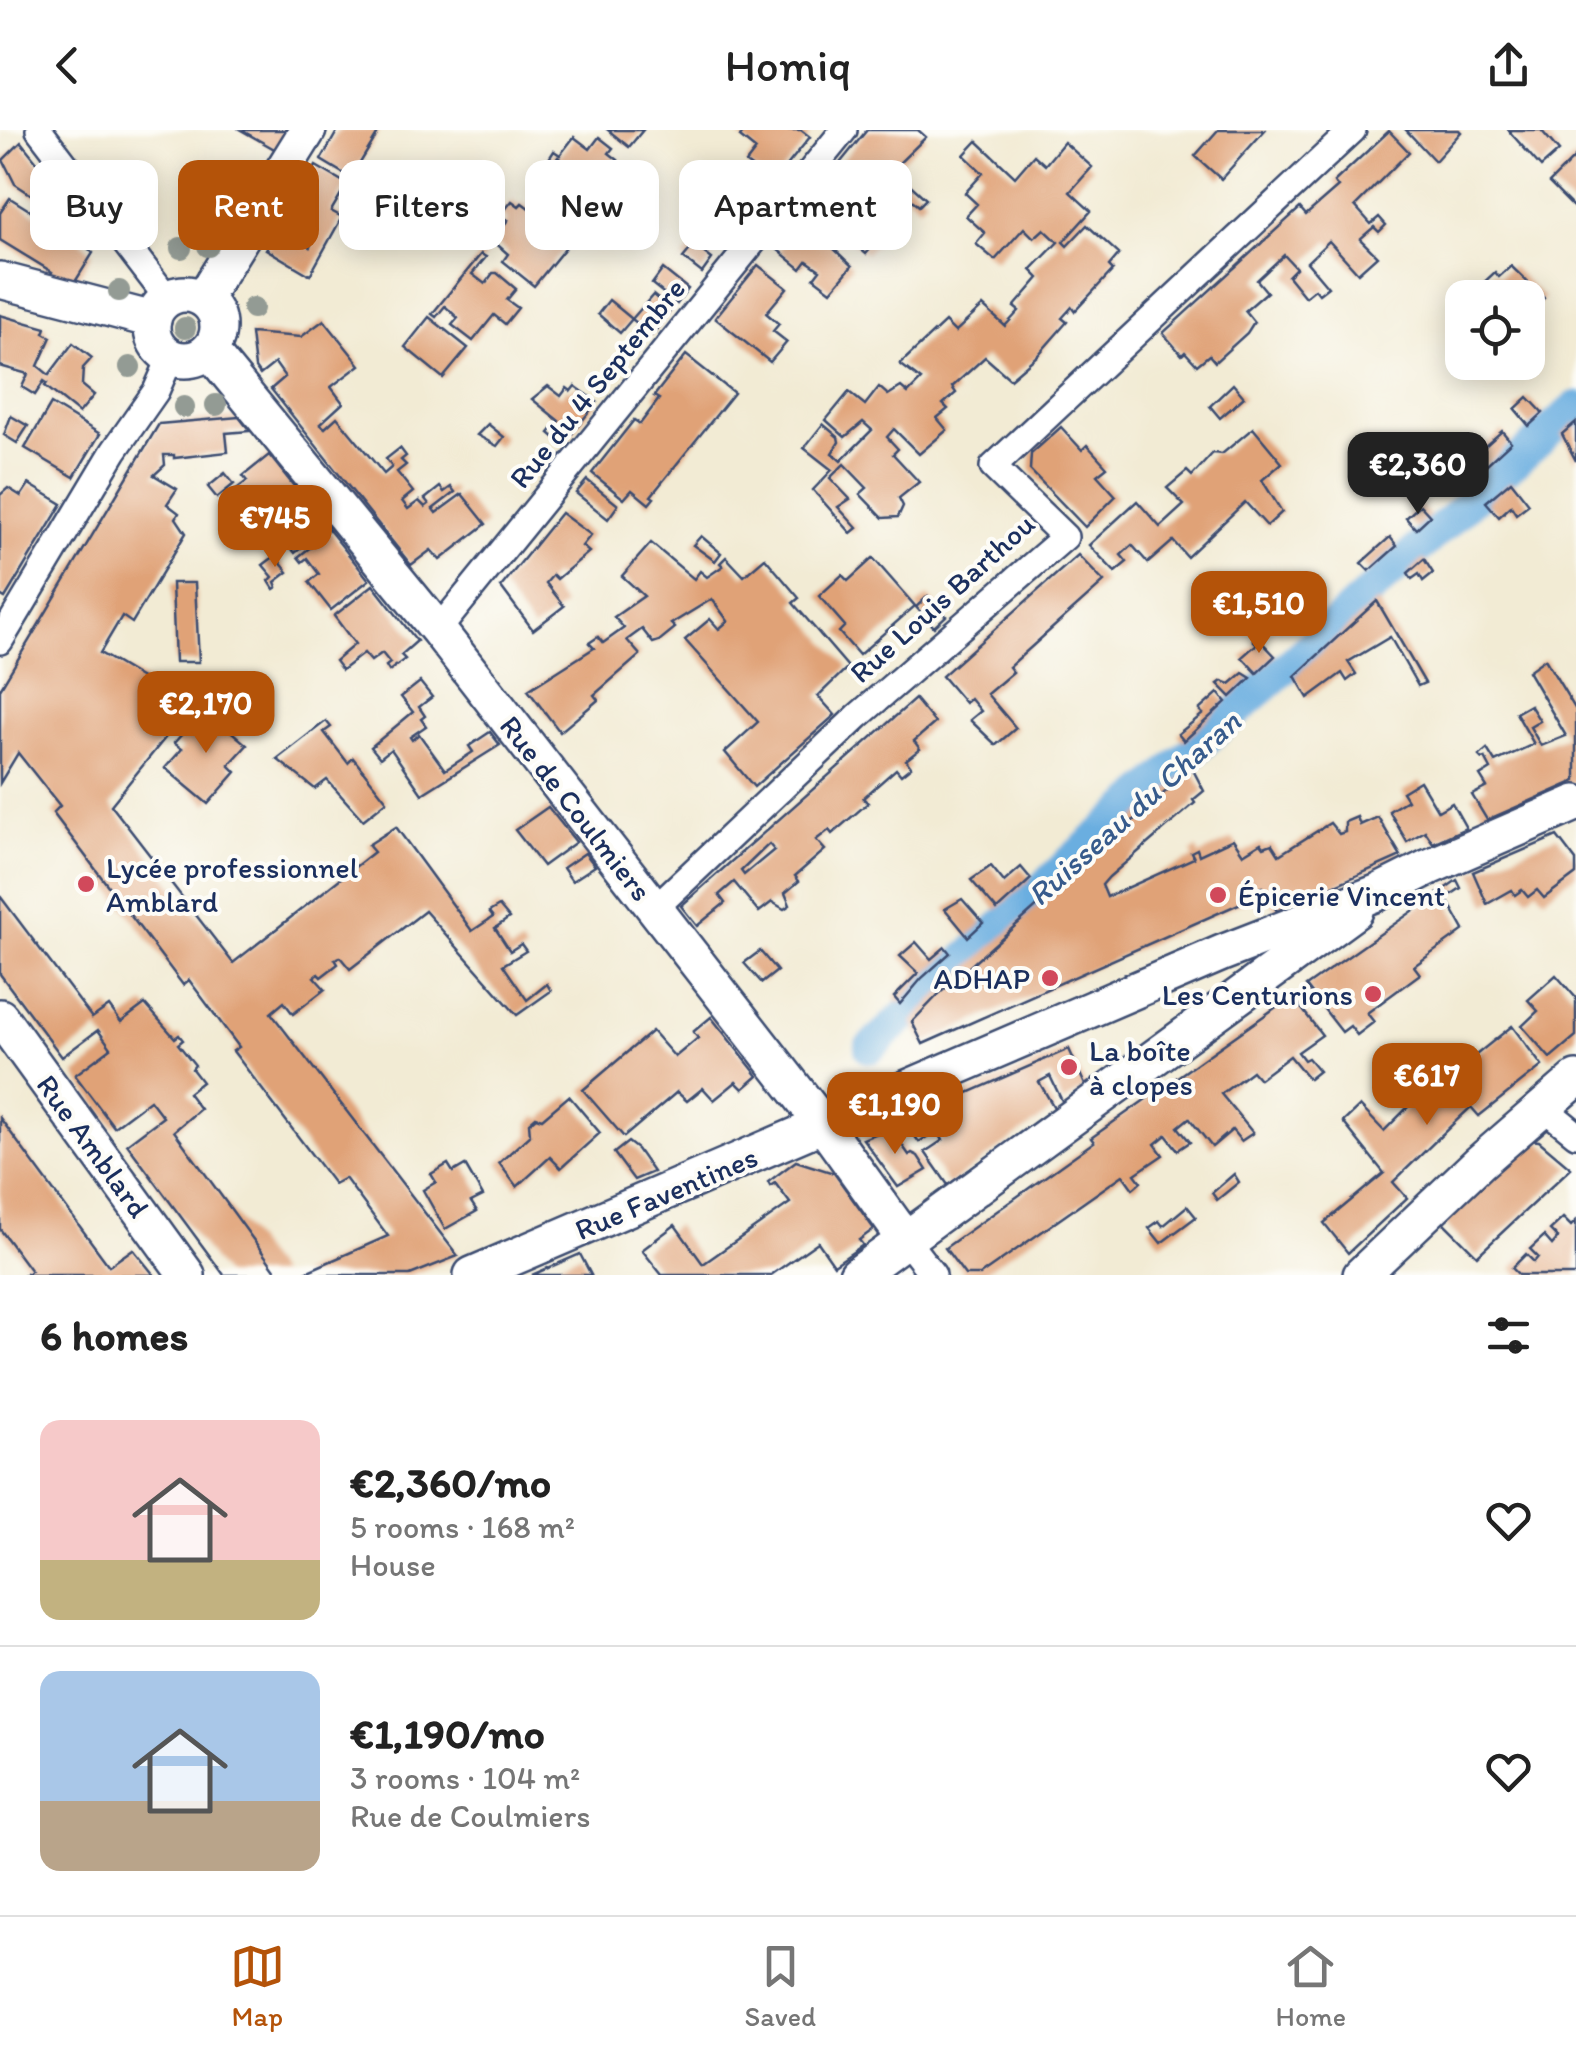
<!DOCTYPE html>
<meta charset="utf-8">
<style>
:root{--surface:#fff;--page:#f6f6f6;--text:#222;--muted:#767676;--line:#e0e0e0;--accent:#b45309}
body{margin:0;font-family:Itim,sans-serif;background:var(--page);color:var(--text);height:100vh;display:flex;flex-direction:column;font-size:38px;white-space:nowrap}
*{box-sizing:border-box;margin:0}
p{font-size:32px;color:var(--muted)}
.icon{flex:none;width:55px;height:55px;fill:none;stroke:currentColor;stroke-width:2;stroke-linecap:round;stroke-linejoin:round}
.map{position:relative;height:1145px;overflow:hidden}
.sheet{display:flex;flex-direction:column;background:var(--surface);flex:1}
.sheet>*{flex:none}
.top-card{position:absolute;left:30px;top:30px;width:1000px;height:90px;display:flex;gap:20px}
.buttons{position:absolute;left:1445px;top:150px;display:grid;gap:20px}
.buttons a{display:grid;place-items:center;width:100px;height:100px;border-radius:20px;background:var(--surface);box-shadow:0 5px 25px #0003;font-size:50px}
.price{position:absolute;translate:-50% -85px;padding:0 22px;border-radius:20px;background:var(--accent);color:#fff;font-size:32px;line-height:65px;filter:drop-shadow(0 2px 5px #0008)}
.price::after{content:'';position:absolute;left:50%;top:60px;width:30px;height:22px;margin-left:-15px;background:inherit;clip-path:polygon(0 0,100% 0,50% 100%)}
.price.on{background:#222;color:#fff}
ul{padding:0;list-style:none}
li{display:flex;align-items:center;gap:30px;height:250px;padding:0 40px}
li+li{border-top:2px solid var(--line)}
li span{display:grid;place-items:center;flex:none;width:280px;height:200px;border-radius:20px;color:#555}
li>.icon{margin-inline-start:auto}
span .icon{width:120px;height:120px;fill:#fffc;stroke-width:1}
li b{font-size:42px}
h2{display:flex;justify-content:space-between;align-items:center;height:120px;padding:0 40px;font-size:42px}
.chip{padding:0 35px;border-radius:20px;background:var(--surface);box-shadow:0 5px 25px #0003;font-size:35px;line-height:90px}
.chip.on{background:var(--accent);color:#fff}
header{display:flex;justify-content:space-between;align-items:center;height:130px;padding:0 40px;background:var(--surface);font-size:45px;font-weight:600}
.tab-bar{display:flex;justify-content:space-around;align-items:center;height:140px;border-top:2px solid var(--line);background:var(--surface);font-size:28px;color:var(--muted)}
.tab-bar a{display:grid;justify-items:center;gap:5px}
.tab-bar .on{color:var(--accent)}
.map>svg:first-child{display:block}
</style>
<header><svg class="icon" aria-label="back" viewBox="0 0 24 24"><path d="M15 5l-7 7 7 7"/></svg>Homiq<svg class="icon" aria-label="share" viewBox="0 0 24 24"><path d="M12 15V3M7 8l5-5 5 5M5 13v7h14v-7"/></svg></header>
<div class="map">
<svg width="1576" height="1145" viewBox="0 0 1576 1145">
<rect width="100%" height="100%" fill="#fdfcf7"/>
<filter id="ink" filterUnits="userSpaceOnUse"><feTurbulence type="fractalNoise" baseFrequency=".01" numOctaves="2"/><feDisplacementMap in="SourceGraphic" scale="20" xChannelSelector="R" yChannelSelector="G"/><feConvolveMatrix kernelMatrix="1 2 1 2 8 2 1 2 1" color-interpolation-filters="sRGB"/></filter>
<filter id="wash" filterUnits="userSpaceOnUse"><feTurbulence type="fractalNoise" baseFrequency=".0048" numOctaves="4" result="noise"/><feDisplacementMap in="SourceGraphic" scale="40" xChannelSelector="R" yChannelSelector="G"/><feGaussianBlur stdDeviation="2.25" result="paint"/><feColorMatrix in="noise" values="0 0 0 0 0 0 0 0 0 0 0 0 0 0 0 0 0 1.4 0 .05"/><feComposite in="paint" operator="in"/></filter>
<g filter="url(#wash)">
<rect width="100%" height="100%" fill="#f2ebd4"/>
<g fill="none" stroke-linecap="round" stroke-linejoin="round">
<polyline stroke="#6aaee0" stroke-width="32" points="870,918 1078,724 1576,277"/>
</g>
<g id="blocks">
<g fill="#e0a277" fill-rule="evenodd">
<polygon points="241,0 291,0 278,21"/>
<polygon points="338,0 380,0 351,48 321,30"/>
<polygon points="608,0 643,0 629,17"/>
<polygon points="745,0 801,0 810,7 773,53 746,33 756,20 740,7"/>
<polygon points="867,0 918,0 926,7 893,39 926,69 919,76 893,54 869,75 891,94 866,124 843,104 832,117 852,136 831,161 814,148 820,140 807,131 801,139 778,120 802,94 796,89 808,74 828,92 854,60 832,43"/>
<polygon points="1218,0 1265,0 1221,49 1195,26"/>
<polygon points="1406,0 1459,0 1461,2 1435,31"/>
<polygon points="1508,0 1541,0 1559,21 1541,37"/>
<polygon points="1389,1 1409,22 1355,76 1371,94 1379,87 1386,95 1379,102 1374,97 1360,109 1377,126 1358,143 1329,111 1307,132 1328,157 1319,164 1315,159 1305,167 1288,146 1296,138 1284,125 1257,150 1267,162 1245,181 1254,192 1247,203 1215,232 1209,225 1197,235 1185,222 1182,225 1163,203 1300,78 1306,85 1338,57 1334,52"/>
<polygon points="574,7 590,19 599,7 613,18 609,23 618,30 584,73 602,88 589,104 541,66 566,34 558,27 549,39 545,35 554,21 560,25"/>
<polygon points="977,11 1015,47 1034,25 1045,35 1064,12 1092,37 1070,62 1091,81 1063,112 1067,116 1087,95 1119,124 1109,136 1113,140 1075,181 1072,177 1062,188 1067,192 1038,225 1010,249 985,227 952,257 956,263 943,274 948,279 937,288 947,300 919,324 894,299 887,307 898,319 893,324 919,352 899,368 903,376 898,387 883,388 860,364 867,358 844,334 830,348 850,369 838,377 857,398 851,403 813,360 832,340 804,318 823,294 838,307 839,312 832,323 841,331 872,300 863,292 845,307 826,290 849,262 865,275 879,257 888,265 901,257 908,263 921,250 900,234 945,192 955,202 983,176 1005,196 1019,181 1014,177 1039,148 1031,140 1058,112 1044,99 1034,108 1024,98 995,130 976,114 985,103 966,86 977,74 965,63 983,43 964,25"/>
<polygon points="21,12 50,48 35,67 15,54 3,30"/>
<polygon points="1576,26 1576,80 1549,53"/>
<polygon points="316,36 347,54 331,81 342,87 310,145 266,119 279,98 310,117 312,112 281,95"/>
<polygon points="733,54 757,74 746,87 722,68"/>
<polygon points="10,68 74,108 75,105 93,123 75,152 50,145 52,142 0,110 0,83"/>
<polygon points="512,71 519,76 522,73 533,81 538,75 544,80 546,77 578,102 534,156 503,131 508,124 492,110 508,90 500,86"/>
<polygon points="694,115 712,129 702,143 683,128"/>
<polygon points="481,124 486,127 472,144 485,154 493,143 497,143 516,159 507,170 518,178 505,194 494,185 473,211 452,195 458,188 445,176 436,187 432,184"/>
<polygon points="758,135 787,158 766,183 779,194 773,201 787,212 770,232 715,188"/>
<polygon points="1511,136 1544,168 1528,183 1528,168 1474,168 1483,159 1480,156 1495,142 1499,147"/>
<polygon points="663,139 688,159 677,174 652,154"/>
<polygon points="653,165 671,180 652,205 632,189"/>
<polygon points="609,170 632,189 620,203 598,184"/>
<polygon points="0,185 46,198 44,203 51,207 38,236 49,245 73,213 92,228 83,238 82,255 94,265 79,283 45,256 47,253 44,251 35,265 22,257 28,244 0,236"/>
<polygon points="429,187 468,218 443,248 405,217"/>
<polygon points="324,190 360,235 331,257 343,273 320,294 325,298 337,287 384,344 392,337 386,329 400,318 406,326 401,330 406,335 397,342 413,362 402,371 408,379 419,371 425,377 429,374 425,369 440,357 444,362 451,357 455,362 433,379 436,383 462,364 486,394 440,430 431,420 411,435 271,259 285,247 275,233 260,245 255,238 251,203 301,207"/>
<polygon points="686,225 734,263 651,366 654,368 649,374 632,360 624,369 592,343 634,290 640,294 659,269 654,266"/>
<polygon points="1233,254 1244,267 1220,288 1210,276"/>
<polygon points="548,256 561,266 567,258 571,261 575,256 597,272 563,315 549,303 559,291 532,269"/>
<polygon points="1528,267 1543,283 1529,296 1515,279"/>
<polygon points="51,274 100,304 74,347 25,318"/>
<polygon points="11,286 28,296 17,313 4,305"/>
<polygon points="239,287 250,301 226,303 228,322 174,328 174,325 164,325 165,335 154,345 177,359 167,374 179,383 176,388 186,403 132,493 122,486 100,523 190,577 111,675 233,833 374,722 368,715 396,697 472,801 493,787 489,782 499,776 509,788 495,798 510,821 521,814 526,821 503,835 527,870 547,854 551,861 517,885 425,781 350,839 340,827 335,829 338,834 321,847 318,844 314,847 325,859 293,884 284,872 271,883 458,1126 410,1145 299,1145 388,1106 345,1048 334,1054 233,921 239,917 189,850 183,855 53,683 60,676 18,623 0,653 0,559 159,294"/>
<polygon points="1576,292 1576,331 1562,304"/>
<polygon points="488,294 504,307 497,316 477,305"/>
<polygon points="1061,297 1082,320 1087,315 1107,337 1097,345 1116,366 1085,397 1030,340 1031,324"/>
<polygon points="1253,298 1282,333 1262,350 1282,382 1267,396 1245,372 1187,427 1173,411 1148,433 1132,415 1121,425 1127,432 1115,442 1089,415 1137,371 1160,397 1184,375 1167,358 1187,341 1192,346 1213,323 1222,324"/>
<polygon points="1502,301 1511,312 1486,335 1476,324"/>
<polygon points="269,325 369,450 331,480 309,452 319,444 307,428 302,432 298,427 321,409 318,404 295,423 291,418 296,414 283,398 273,406 267,400 277,391 270,381 265,385 262,380 268,376 264,371 251,381 234,361 247,351 243,346"/>
<polygon points="225,343 234,354 217,368 208,357"/>
<polygon points="587,350 618,375 608,389 576,363"/>
<polygon points="1511,351 1529,374 1516,384 1511,376 1499,387 1486,372"/>
<polygon points="29,354 62,374 5,468 0,465 0,365 8,358 21,366"/>
<polygon points="1420,375 1430,386 1416,399 1406,388"/>
<polygon points="561,383 591,405 582,416 589,422 557,449 553,445 546,453 564,476 533,500 501,457"/>
<polygon points="701,406 721,423 715,431 693,415"/>
<polygon points="1390,407 1397,416 1369,441 1361,433"/>
<polygon points="651,413 694,449 700,441 707,447 723,436 720,433 726,427 744,446 765,428 799,468 793,473 848,537 818,566 835,585 754,657 725,622 758,592 685,510 710,489 719,499 728,491 712,469 671,494 675,498 659,511 653,513 642,499 627,510 640,525 594,565 598,570 560,602 528,560 594,518 589,513 598,507 603,513 624,498 614,487 644,466 622,446"/>
<polygon points="1078,425 1104,452 1009,537 1013,542 987,564 1016,598 996,615 970,590 981,581 970,568 965,573 942,546"/>
<polygon points="275,426 288,442 275,452 277,457 274,459 269,451 273,447 263,435"/>
<polygon points="873,428 915,476 859,525 839,502 845,496 819,466 842,445 848,451"/>
<polygon points="1424,429 1433,443 1423,451 1419,444 1412,449 1408,443"/>
<polygon points="172,453 195,453 199,532 175,532"/>
<polygon points="373,455 417,511 401,525 405,529 389,541 386,536 390,533 382,523 371,531 364,523 342,540 335,531 355,514 334,486"/>
<polygon points="928,466 946,486 934,497 916,477"/>
<polygon points="1377,471 1425,553 1418,556 1390,507 1348,532 1356,544 1347,551 1342,543 1308,568 1295,546"/>
<polygon points="1257,507 1275,526 1257,543 1242,527 1257,514 1253,510"/>
<polygon points="1545,529 1576,580 1576,651 1487,690 1472,665 1487,657 1480,646 1491,639 1485,628 1482,629 1479,626 1487,619 1495,632 1534,614 1516,583 1530,575 1540,591 1530,597 1541,616 1566,606 1528,541"/>
<polygon points="1243,543 1251,548 1231,567 1218,554 1222,551 1230,554"/>
<polygon points="420,552 432,567 419,577 425,586 421,589 426,596 410,607 412,610 419,604 445,640 473,622 469,616 490,602 500,615 422,664 391,619 380,628 371,617 413,582 401,567"/>
<polygon points="1218,563 1226,572 1184,611 1178,604 1203,584 1199,580"/>
<path d="M 915,569 L 935,593 L 914,611 L 920,619 L 906,630 L 911,637 L 901,645 L 896,639 L 863,668 L 868,673 L 832,704 L 829,700 L 816,710 L 825,720 L 795,746 L 799,751 L 785,763 L 790,775 L 784,779 L 772,772 L 759,782 L 734,752 L 719,765 L 725,773 L 697,796 L 681,776 ZM 769,714 L 774,720 L 744,745 L 741,741 Z"/>
<polygon points="205,579 247,615 229,635 236,642 208,674 165,638 182,619 174,613"/>
<polygon points="326,591 331,597 324,602 348,633 353,628 387,671 363,690 327,650 315,659 277,629"/>
<polygon points="1192,638 1204,661 1193,670 1195,673 1109,747 1102,755 1107,767 1194,728 1191,722 1197,719 1199,725 1233,709 1243,724 1261,713 1264,717 1272,714 1279,725 1330,693 1339,704 1345,702 1345,692 1357,687 1360,695 1378,687 1401,726 1277,781 1262,757 1248,763 1250,769 923,914 912,892 940,863"/>
<polygon points="1420,651 1438,681 1452,673 1466,698 1433,713 1425,701 1407,712 1389,681 1407,670 1402,662"/>
<polygon points="548,677 576,712 543,736 515,700"/>
<polygon points="1557,706 1576,731 1576,744 1544,768 1537,760 1528,767 1522,760 1515,765 1512,760 1487,774 1473,742"/>
<polygon points="585,723 595,736 572,751 563,738"/>
<polygon points="991,736 1004,752 1021,737 1031,749 997,780 971,750"/>
<polygon points="1457,750 1461,758 1446,768 1464,800 1414,836 1420,844 1367,883 1374,892 1357,905 1350,896 1342,902 1306,856"/>
<polygon points="0,766 92,888 109,876 121,892 145,874 175,908 179,905 183,910 178,914 195,935 192,939 202,952 188,963 200,979 174,1001 279,1145 224,1145 127,1014 163,987 150,970 114,997 75,945 111,918 98,900 62,927 0,844"/>
<polygon points="962,769 983,793 968,807 945,779"/>
<polygon points="916,812 931,829 945,817 950,823 922,848 900,874 894,867 918,843 900,826"/>
<polygon points="760,821 777,841 762,853 744,833"/>
<polygon points="1556,845 1576,868 1576,906 1550,928 1522,896 1538,881 1528,870"/>
<polygon points="1292,866 1322,905 1298,922 1304,930 1308,928 1319,941 1309,949 1290,926 1259,949 1252,941 1221,964 1253,1003 1241,1011 1232,1000 1212,1017 1189,988 1178,997 1190,1012 1178,1020 1166,1005 1155,1014 1163,1025 1135,1044 1141,1052 1133,1059 1123,1045 980,1145 965,1145 945,1118 1094,1012 1091,1008"/>
<polygon points="711,887 758,946 743,959 736,952 714,970 703,958 687,971 677,962 624,1007 583,960 652,901 675,927 698,908 693,902"/>
<polygon points="1512,896 1542,936 1479,986 1471,977 1455,992 1393,1052 1407,1068 1348,1123 1324,1093 1384,1043 1343,992 1360,976 1384,1001 1427,958 1422,951 1443,936 1451,945"/>
<polygon points="1069,919 1086,957 1063,973 1050,946 1039,952 1055,979 948,1055 925,1022 943,1010 936,1001 919,1012 904,991"/>
<polygon points="569,966 600,1003 561,1038 550,1027 517,1057 499,1033 530,1005 529,993 536,987 542,989"/>
<polygon points="0,988 109,1136 133,1119 154,1145 25,1145 31,1141 0,1099"/>
<polygon points="894,996 896,1000 893,1002 909,1025 912,1023 918,1026 927,1040 898,1057 863,1009"/>
<polygon points="1528,1010 1539,1011 1571,1038 1477,1126 1442,1091"/>
<polygon points="628,1012 637,1019 653,1042 634,1050 614,1023"/>
<polygon points="796,1031 834,1043 874,1099 859,1110 863,1115 834,1135 818,1112 771,1145 662,1145 642,1120 675,1095 703,1134 790,1073 775,1053 770,1056 768,1052"/>
<polygon points="448,1034 453,1042 465,1035 483,1066 471,1072 477,1081 445,1099 423,1060 436,1052 431,1044"/>
<polygon points="1234,1044 1239,1052 1217,1070 1212,1063"/>
<polygon points="1187,1076 1196,1087 1161,1113 1149,1098 1159,1091 1163,1096"/>
<polygon points="1563,1088 1571,1096 1576,1091 1576,1145 1519,1145 1512,1138 1526,1124 1534,1132 1538,1127 1530,1119 1544,1106 1552,1115 1558,1108 1550,1100"/>
<polygon points="580,1124 591,1145 532,1145"/>
</g>
</g>
</g>
<g filter="url(#ink)">
<use href="#blocks" fill-opacity="0" stroke="#3b4b70" stroke-width="2.5"/>
<g fill="none" stroke-linecap="round" stroke-linejoin="round">
<g stroke="#3b4b70" stroke-width="30">
<g id="street">
<polyline points="39,0 168,169"/>
<polyline points="438,500 844,0"/>
<polyline points="0,511 114,321 156,261 171,227"/>
<polyline points="654,779 858,586 1065,407 993,337 1353,0"/>
<polyline points="1544,978 1576,1004"/>
<polyline points="906,1110 933,1145"/>
</g>
</g>
<g stroke="#3b4b70" stroke-width="40">
<g id="secondary">
<polyline points="0,150 153,190"/>
<circle cx="185" cy="197" r="33"/>
<polyline points="203,169 308,0"/>
<polyline points="209,220 438,500 824,996 906,1110"/>
<polyline points="0,887 187,1145"/>
<polyline points="472,1145 1222,823 1379,762 1429,737 1576,673"/>
<polyline points="857,1145 1355,781"/>
<polyline points="1361,1145 1479,1033 1576,949"/>
</g>
</g>
<use href="#street" stroke="#fff" stroke-width="25"/>
<use href="#secondary" stroke="#fff" stroke-width="35"/>
</g>
<g fill="#939b94">
<circle cx="208" cy="116" r="11"/>
<circle cx="181" cy="118" r="11"/>
<circle cx="119" cy="161" r="11"/>
<circle cx="253" cy="178" r="11"/>
<circle cx="185" cy="198" r="11"/>
<circle cx="130" cy="237" r="11"/>
<circle cx="216" cy="275" r="11"/>
<circle cx="184" cy="277" r="11"/>
</g>
</g>
<g fill="#d1495b" stroke="#fdfcf7" stroke-width="4">
<circle cx="86" cy="754" r="10"/>
<circle cx="1218" cy="765" r="10"/>
<circle cx="1050" cy="848" r="10"/>
<circle cx="1373" cy="864" r="10"/>
<circle cx="1069" cy="937" r="10"/>
</g>
<g text-anchor="middle" dominant-baseline="central" stroke-width="8" stroke-linejoin="round" paint-order="stroke">
<g font-size="30" fill="#1b2f5e" stroke="#fdfcf7">
<text transform="translate(597 253) rotate(-51)">Rue du 4 Septembre</text>
<text transform="translate(942 468) rotate(-42)">Rue Louis Barthou</text>
<text transform="translate(576 678) rotate(52)">Rue de Coulmiers</text>
<text transform="translate(93 1016) rotate(54)">Rue Amblard</text>
<text transform="translate(666 1063) rotate(-23)">Rue Faventines</text>
</g>
<g font-size="30" fill="#1b2f5e" stroke="#fdfcf7" text-anchor="start">
<text x="106" y="737">Lycée professionnel<tspan x="106" dy="34">Amblard</tspan></text>
<text x="1238" y="765">Épicerie Vincent</text>
<text x="1030" y="848" text-anchor="end">ADHAP</text>
<text x="1353" y="864" text-anchor="end">Les Centurions</text>
<text x="1089" y="920">La boîte<tspan x="1089" dy="34">à clopes</tspan></text>
</g>
<g font-size="32" font-style="italic" fill="#375b8c" stroke="#fdfcf7">
<text transform="translate(1134 678) rotate(-42)">Ruisseau du Charan</text>
</g>
</g>
</svg>
<div class="buttons">
<a><svg class="icon" aria-label="locate" viewBox="0 0 24 24"><circle cx="12" cy="12" r="6"/><path d="M12 2v4M12 18v4M2 12h4M18 12h4"/></svg></a>
</div>
<b class="price on" style="left:1418px;top:387px">€2,360</b>
<b class="price" style="left:275px;top:440px">€745</b>
<b class="price" style="left:1259px;top:526px">€1,510</b>
<b class="price" style="left:206px;top:626px">€2,170</b>
<b class="price" style="left:1427px;top:998px">€617</b>
<b class="price" style="left:895px;top:1027px">€1,190</b>
<div class="top-card">
<a class="chip">Buy</a>
<a class="chip on">Rent</a>
<a class="chip">Filters</a>
<a class="chip">New</a>
<a class="chip">Apartment</a>
</div>
</div>
<section class="sheet">
<h2>6 homes<svg class="icon" aria-label="filters" viewBox="0 0 24 24"><path d="M4 7h16M4 17h16"/><circle cx="9" cy="7" r="2"/><circle cx="15" cy="17" r="2"/></svg></h2>
<ul>
<li><span style="background:linear-gradient(#f6c9c9 70%,#c2b280 0)"><svg class="icon" aria-label="home" viewBox="0 0 24 24"><path d="M3 11l9-7 9 7M6 9v11h12V9"/></svg></span><div><b>€2,360/mo</b><p>5 rooms · 168 m²</p><p>House</p></div><svg class="icon" aria-label="heart" viewBox="0 0 24 24"><path d="M12 20l-8-8c-3-5 5-10 8-4 3-6 11-1 8 4z"/></svg></li>
<li><span style="background:linear-gradient(#a9c7e8 65%,#b9a48a 0)"><svg class="icon" aria-label="home" viewBox="0 0 24 24"><path d="M3 11l9-7 9 7M6 9v11h12V9"/></svg></span><div><b>€1,190/mo</b><p>3 rooms · 104 m²</p><p>Rue de Coulmiers</p></div><svg class="icon" aria-label="heart" viewBox="0 0 24 24"><path d="M12 20l-8-8c-3-5 5-10 8-4 3-6 11-1 8 4z"/></svg></li>
</ul>
</section>
<nav class="tab-bar">
<a class="on"><svg class="icon" aria-label="map" viewBox="0 0 24 24"><path d="M3 6l6-2 6 2 6-2v14l-6 2-6-2-6 2zM9 4v14M15 6v14"/></svg>Map</a>
<a><svg class="icon" aria-label="saved" viewBox="0 0 24 24"><path d="M7 4h10v16l-5-4-5 4z"/></svg>Saved</a>
<a><svg class="icon" aria-label="home" viewBox="0 0 24 24"><path d="M3 11l9-7 9 7M6 9v11h12V9"/></svg>Home</a>
</nav>
